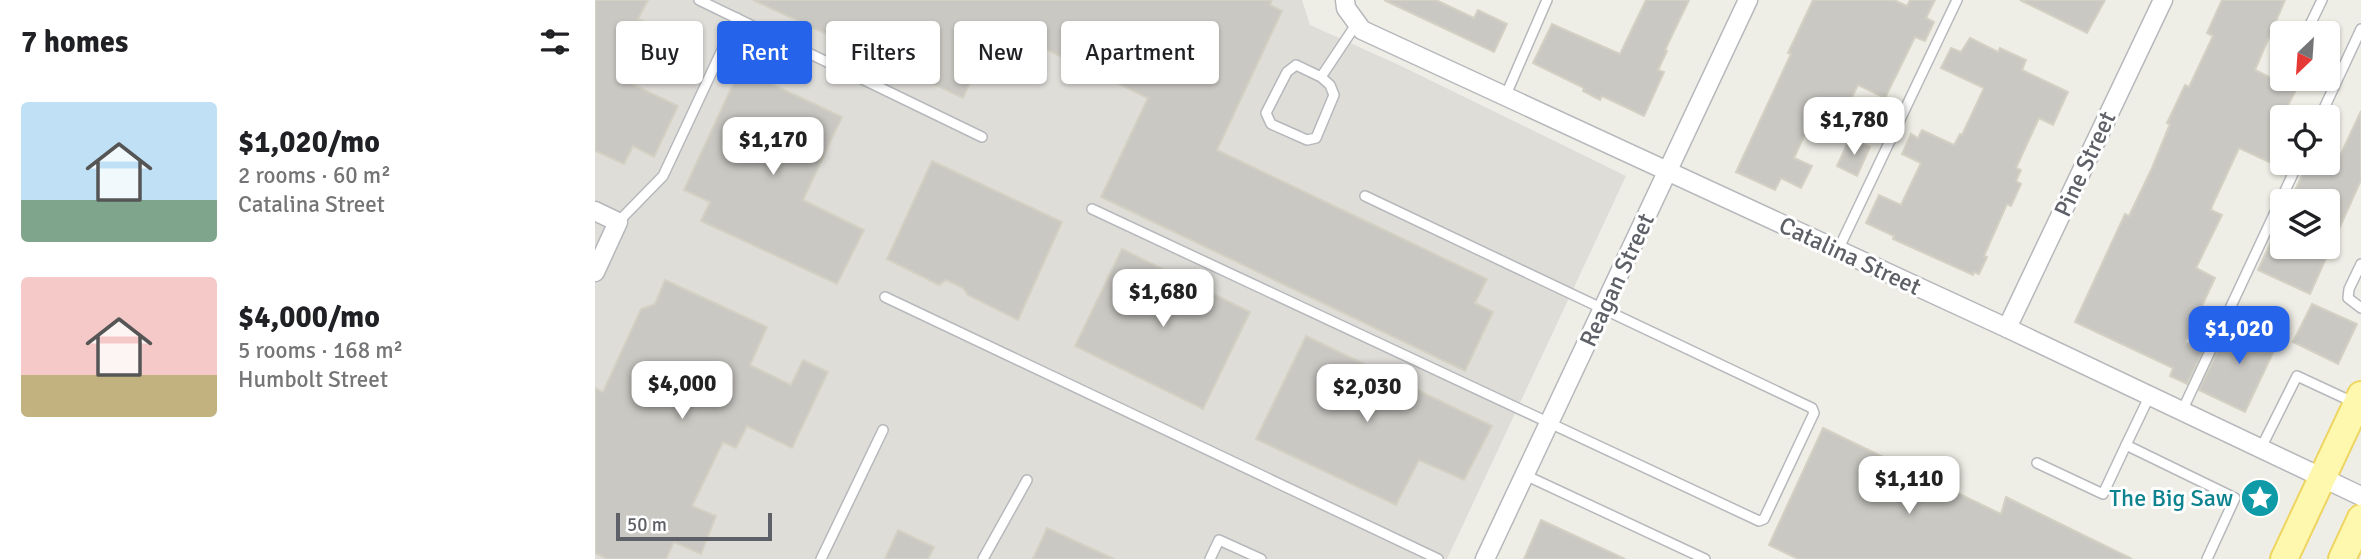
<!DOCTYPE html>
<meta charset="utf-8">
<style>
:root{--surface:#fff;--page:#f2f2f2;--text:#202124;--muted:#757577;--accent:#2563eb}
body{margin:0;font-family:Signika,sans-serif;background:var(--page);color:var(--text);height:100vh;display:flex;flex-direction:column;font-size:26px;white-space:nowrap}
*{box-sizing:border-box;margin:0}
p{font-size:23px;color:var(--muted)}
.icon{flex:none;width:38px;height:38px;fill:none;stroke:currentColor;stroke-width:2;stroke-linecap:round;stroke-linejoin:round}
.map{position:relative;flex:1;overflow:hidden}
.drawer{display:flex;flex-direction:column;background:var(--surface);width:595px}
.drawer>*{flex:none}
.guide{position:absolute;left:21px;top:21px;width:665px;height:63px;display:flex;gap:14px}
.needle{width:46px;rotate:205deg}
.buttons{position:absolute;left:1675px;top:21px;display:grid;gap:14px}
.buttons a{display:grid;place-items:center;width:70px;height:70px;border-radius:7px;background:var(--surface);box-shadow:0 2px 5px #0004;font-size:35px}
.scale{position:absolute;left:21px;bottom:18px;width:156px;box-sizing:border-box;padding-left:7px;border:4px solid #5d6066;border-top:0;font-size:19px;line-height:24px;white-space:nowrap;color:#5d6066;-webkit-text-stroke:5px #fff;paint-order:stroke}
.price{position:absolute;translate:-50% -60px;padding:0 16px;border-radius:14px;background:#fff;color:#222;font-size:23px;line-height:46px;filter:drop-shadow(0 2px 4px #0008)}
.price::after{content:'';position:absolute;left:50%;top:42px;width:21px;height:16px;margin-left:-10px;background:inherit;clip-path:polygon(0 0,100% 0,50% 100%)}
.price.selected{background:var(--accent);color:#fff}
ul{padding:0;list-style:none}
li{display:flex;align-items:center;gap:21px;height:175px;padding:0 21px}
li span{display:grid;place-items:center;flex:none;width:196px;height:140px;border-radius:7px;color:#555}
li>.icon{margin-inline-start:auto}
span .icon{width:84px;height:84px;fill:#fffc;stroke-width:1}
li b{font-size:30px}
h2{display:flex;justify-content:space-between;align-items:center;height:84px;padding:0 21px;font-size:30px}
.pill{padding:0 24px;border-radius:7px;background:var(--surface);box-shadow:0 2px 5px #0004;font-size:24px;line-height:63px}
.pill.selected{background:var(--accent);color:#fff}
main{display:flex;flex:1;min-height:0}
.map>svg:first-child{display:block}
</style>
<main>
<section class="drawer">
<h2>7 homes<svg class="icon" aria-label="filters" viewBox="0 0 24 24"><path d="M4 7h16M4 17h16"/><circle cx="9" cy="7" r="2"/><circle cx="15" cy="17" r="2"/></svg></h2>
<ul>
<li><span style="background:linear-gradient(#bfe0f5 70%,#7fa58c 0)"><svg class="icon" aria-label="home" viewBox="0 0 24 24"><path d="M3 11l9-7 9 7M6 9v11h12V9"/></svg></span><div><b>$1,020/mo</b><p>2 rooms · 60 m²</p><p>Catalina Street</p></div></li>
<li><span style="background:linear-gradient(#f6c9c9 70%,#c2b280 0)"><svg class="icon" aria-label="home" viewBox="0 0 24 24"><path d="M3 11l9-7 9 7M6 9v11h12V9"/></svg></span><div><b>$4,000/mo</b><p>5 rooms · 168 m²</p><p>Humbolt Street</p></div></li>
</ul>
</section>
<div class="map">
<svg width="1766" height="559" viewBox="0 0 1766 559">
<rect width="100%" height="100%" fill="#efeee6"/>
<polygon fill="#deddd8" points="0,0 707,0 715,25 804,65 1031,176 852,559 0,559"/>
<g fill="#cac8c3" stroke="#d4d1c4" stroke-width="2">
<polygon points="0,0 53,0 43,19 62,26 35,83 83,106 59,157 38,146 29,164 0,151"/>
<polygon points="158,0 677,0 675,5 687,11 622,150 892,279 880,303 898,312 870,371 506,197 553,98 402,26 368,98"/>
<polygon points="789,0 841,0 879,18 883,10 912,24 899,52"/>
<polygon points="1051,0 1094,0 1070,50 1072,51 1063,70 1069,72 1049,116 1007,96 1005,100 988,91 989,88 938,63 957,24 1025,54"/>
<polygon points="1218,0 1299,0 1312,6 1315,0 1340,0 1331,18 1339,22 1330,41 1320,37 1290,98 1263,85 1243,125 1219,114 1199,158 1217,166 1206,188 1186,178 1180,190 1141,172 1196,54 1193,53"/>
<polygon points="1425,0 1510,0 1492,33"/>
<polygon points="1627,0 1690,0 1660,70 1701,90 1687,117 1687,168 1644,148 1617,206 1616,210 1627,215 1601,268 1620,278 1590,342 1608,351 1592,384 1575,376 1578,368 1480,322 1530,214 1534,216 1557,168 1575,124 1572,123 1590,85 1594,87 1618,36 1612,33"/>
<polygon points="1375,38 1403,52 1405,48 1431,60 1427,70 1473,92 1458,125 1444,118 1421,168 1426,170 1421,181 1426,184 1416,206 1412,204 1389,256 1392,257 1384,274 1379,272 1378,275 1298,239 1299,236 1271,223 1284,195 1306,205 1326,163 1307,154 1316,134 1323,138 1327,130 1359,145 1365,134 1367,135 1389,88 1346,68 1356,48 1366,52"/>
<polygon points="145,69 247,117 208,200 269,230 242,284 106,221 115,202 89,190"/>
<polygon points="1766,111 1766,180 1715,294 1663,270 1687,218 1687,247 1732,247 1732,201 1695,201 1713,163 1732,163 1732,153 1744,158"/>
<polygon points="1255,138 1275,147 1262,176 1242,166"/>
<polygon points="337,161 467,222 423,320 373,295 368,288 351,280 344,285 292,259"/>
<polygon points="527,249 655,312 608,409 480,346"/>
<polygon points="70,280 172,327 155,365 196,385 208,360 233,372 197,448 152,426 141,448 128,442 97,506 121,516 106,554 79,542 71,559 12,559 0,553 0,388 8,392 46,309 60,304"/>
<polygon points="1717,304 1762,324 1743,364 1698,342"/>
<polygon points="1637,321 1683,342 1650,412 1604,390"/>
<polygon points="711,336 897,426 869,480 824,460 801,505 661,439"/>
<polygon points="1228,428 1406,514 1411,497 1537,559 1203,559 1174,545"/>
<polygon points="946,520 1030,559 929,559"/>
<polygon points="452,528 519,559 438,559"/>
<polygon points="303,530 339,547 333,559 290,559"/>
</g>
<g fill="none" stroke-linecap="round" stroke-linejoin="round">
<g stroke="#b6b8bc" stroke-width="12">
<g id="service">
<polyline points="104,0 387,137"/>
<polyline points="1711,33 1727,0"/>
<polyline points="726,77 735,85 739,95 721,138 712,140 676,124 671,113 692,72 701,65 726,77 762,23"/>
<polyline points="910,97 952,0"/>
<polyline points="1725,117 1766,29"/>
<polyline points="497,209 1164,521 1169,519 1219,413 1217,408 770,196"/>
<polyline points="23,222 68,176 142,18"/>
<polyline points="1243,250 1362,0"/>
<polyline points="1766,264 1754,289 1753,298 1766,308"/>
<polyline points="290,297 843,559"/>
<polyline points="1555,395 1531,445 1640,498 1612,559"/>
<polyline points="1587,411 1703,163"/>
<polyline points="1666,448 1702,376 1760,403"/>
<polyline points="1442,463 1508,494 1531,445"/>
<polyline points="930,475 1110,559"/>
<polyline points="226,559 288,430"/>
<polyline points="388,559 432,480"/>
<polyline points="615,559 624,540 666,559"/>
</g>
</g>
<g stroke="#b6b8bc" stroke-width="21">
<g id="minor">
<polyline points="750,0 751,8 767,30 1412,328 1766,496"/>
<polyline points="0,211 23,222 0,272"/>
<polyline points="1412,328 1568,0"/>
<polyline points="890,559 1153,0"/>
</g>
</g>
<g stroke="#eed561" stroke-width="30">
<g id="primary">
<polyline points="1689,559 1766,395"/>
<polyline points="1747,559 1766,518"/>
</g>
</g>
<use href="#service" stroke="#fff" stroke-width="9"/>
<use href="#minor" stroke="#fff" stroke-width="18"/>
<use href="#primary" stroke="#fdf8ae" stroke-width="26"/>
</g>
<defs>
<g id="sight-disc" transform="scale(2.0125)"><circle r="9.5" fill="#0f9aa8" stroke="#fff"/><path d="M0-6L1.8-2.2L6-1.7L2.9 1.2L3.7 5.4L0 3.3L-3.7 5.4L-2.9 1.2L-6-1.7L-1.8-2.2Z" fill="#fff"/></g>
</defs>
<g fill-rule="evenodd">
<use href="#sight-disc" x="1665" y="498"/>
</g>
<g text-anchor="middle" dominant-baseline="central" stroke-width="6" stroke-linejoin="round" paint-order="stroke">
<g font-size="24" fill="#5d6066" stroke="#fff">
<text transform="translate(1490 164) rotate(-65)">Pine Street</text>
<text transform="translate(1255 256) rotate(25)">Catalina Street</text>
<text transform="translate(1022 280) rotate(-65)">Reagan Street</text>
</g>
<g font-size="24" fill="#0d838f" stroke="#fff" text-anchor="end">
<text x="1638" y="498">The Big Saw</text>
</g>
</g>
</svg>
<div class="buttons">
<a><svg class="needle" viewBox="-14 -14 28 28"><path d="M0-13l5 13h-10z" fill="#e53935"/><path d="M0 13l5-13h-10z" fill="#757577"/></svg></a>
<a><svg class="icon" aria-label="locate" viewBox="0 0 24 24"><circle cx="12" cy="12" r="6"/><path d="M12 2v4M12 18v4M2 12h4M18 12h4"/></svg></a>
<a><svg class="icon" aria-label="layers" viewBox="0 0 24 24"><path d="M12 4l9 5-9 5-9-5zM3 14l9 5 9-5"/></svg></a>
</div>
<div class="scale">50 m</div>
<b class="price" style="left:1259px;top:157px">$1,780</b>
<b class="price" style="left:178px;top:177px">$1,170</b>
<b class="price" style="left:568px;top:329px">$1,680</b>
<b class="price selected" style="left:1644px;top:366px">$1,020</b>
<b class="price" style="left:87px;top:421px">$4,000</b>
<b class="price" style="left:772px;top:424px">$2,030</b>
<b class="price" style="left:1314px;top:516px">$1,110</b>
<div class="guide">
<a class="pill">Buy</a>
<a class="pill selected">Rent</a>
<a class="pill">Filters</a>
<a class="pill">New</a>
<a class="pill">Apartment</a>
</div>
</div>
</main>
